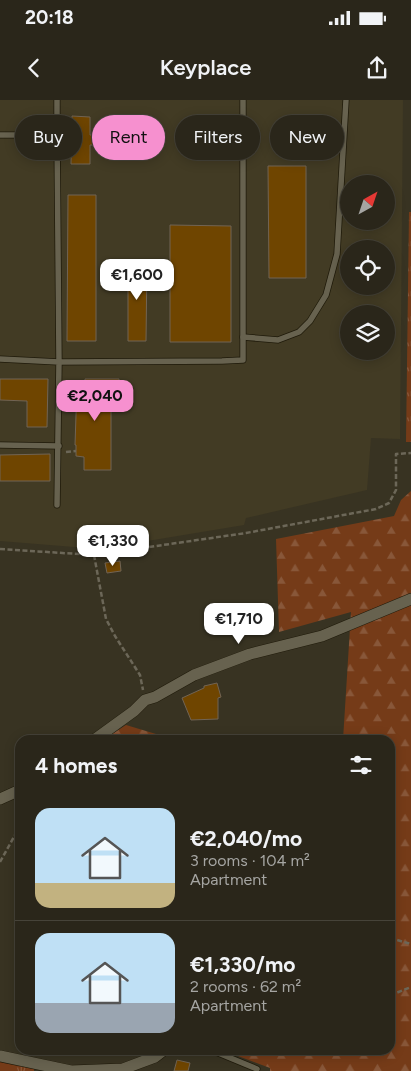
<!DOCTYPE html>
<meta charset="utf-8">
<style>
:root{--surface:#2a261a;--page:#322e23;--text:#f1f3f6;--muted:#a5a5a2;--line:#464339;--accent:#f690cf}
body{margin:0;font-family:Figtree,sans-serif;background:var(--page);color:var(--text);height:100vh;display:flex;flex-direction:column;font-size:19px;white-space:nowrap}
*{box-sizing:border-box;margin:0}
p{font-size:16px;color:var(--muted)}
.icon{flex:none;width:28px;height:28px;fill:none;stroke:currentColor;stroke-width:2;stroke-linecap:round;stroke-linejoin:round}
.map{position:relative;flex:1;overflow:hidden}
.details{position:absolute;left:15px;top:635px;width:380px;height:320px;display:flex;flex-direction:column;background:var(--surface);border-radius:15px;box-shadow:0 2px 12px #0003,0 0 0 1px var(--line)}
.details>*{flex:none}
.guide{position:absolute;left:15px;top:15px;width:381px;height:45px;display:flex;gap:10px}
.needle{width:32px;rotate:40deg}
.fabs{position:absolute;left:340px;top:75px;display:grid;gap:10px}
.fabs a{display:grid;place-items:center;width:55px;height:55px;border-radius:50%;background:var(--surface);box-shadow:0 2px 12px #0003,0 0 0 1px var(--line);font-size:25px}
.price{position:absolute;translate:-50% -42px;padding:0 11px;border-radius:10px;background:#fff;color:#222;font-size:16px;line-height:32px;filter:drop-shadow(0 1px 2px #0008)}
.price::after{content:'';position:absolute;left:50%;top:30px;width:15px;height:11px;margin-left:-8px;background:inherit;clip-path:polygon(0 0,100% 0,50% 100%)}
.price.active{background:var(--accent);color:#111}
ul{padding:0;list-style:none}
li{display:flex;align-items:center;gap:15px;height:125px;padding:0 20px}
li+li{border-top:1px solid var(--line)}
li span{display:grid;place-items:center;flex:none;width:140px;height:100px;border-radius:15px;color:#555}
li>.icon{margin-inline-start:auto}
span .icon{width:60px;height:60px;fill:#fffc;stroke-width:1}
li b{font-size:21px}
h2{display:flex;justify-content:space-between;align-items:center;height:60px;padding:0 20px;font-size:21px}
.pill{padding:0 18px;border-radius:22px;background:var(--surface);box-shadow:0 2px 12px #0003,0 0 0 1px var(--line);font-size:18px;line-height:45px}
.pill.active{background:var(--accent);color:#111}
.status{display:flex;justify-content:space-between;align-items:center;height:35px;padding:0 25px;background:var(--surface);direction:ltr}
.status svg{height:14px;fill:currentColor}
header{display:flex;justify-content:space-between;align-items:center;height:65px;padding:0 20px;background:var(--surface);font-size:22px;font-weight:600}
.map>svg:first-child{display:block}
</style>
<div class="status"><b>20:18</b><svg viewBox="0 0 49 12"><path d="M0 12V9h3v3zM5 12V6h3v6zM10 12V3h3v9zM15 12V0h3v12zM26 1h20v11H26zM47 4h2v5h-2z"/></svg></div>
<header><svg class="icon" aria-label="back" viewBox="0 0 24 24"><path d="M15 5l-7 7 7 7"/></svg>Keyplace<svg class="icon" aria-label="share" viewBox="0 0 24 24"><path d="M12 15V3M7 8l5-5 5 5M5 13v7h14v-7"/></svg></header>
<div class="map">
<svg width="411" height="971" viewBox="0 0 411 971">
<defs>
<pattern id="grass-tufts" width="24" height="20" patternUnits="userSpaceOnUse" patternTransform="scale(1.25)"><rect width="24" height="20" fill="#753b18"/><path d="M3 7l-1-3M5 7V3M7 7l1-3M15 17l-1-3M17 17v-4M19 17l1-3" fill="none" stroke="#885739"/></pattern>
<pattern id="forest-firs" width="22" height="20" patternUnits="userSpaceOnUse" patternTransform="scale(1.25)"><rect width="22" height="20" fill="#753b18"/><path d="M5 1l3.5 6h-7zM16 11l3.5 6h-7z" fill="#885739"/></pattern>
</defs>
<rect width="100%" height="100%" fill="#383322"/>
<path fill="#423b24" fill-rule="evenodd" d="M 0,0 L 403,0 L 400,339 L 371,338 L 367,390 L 246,418 L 244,425 L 99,449 L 0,441 ZM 349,84 L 386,84 L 386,121 L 349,121 ZM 349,149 L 386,149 L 386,186 L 349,186 ZM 349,214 L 386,214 L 386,251 L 349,251 Z"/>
<g fill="url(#grass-tufts)">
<polygon points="409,112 411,112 411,342 406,342"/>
<polygon points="0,961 34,969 34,971 0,971"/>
</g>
<g fill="url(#forest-firs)">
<polygon points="411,391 411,971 270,971 270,968 222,950 390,950 390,640 343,640 351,512 279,532 276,439 394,416 401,400"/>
<polygon points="126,625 176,640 103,640"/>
</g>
<g fill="#6f4500" stroke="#716454">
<polygon points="72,16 90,17 90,35 94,35 94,45 90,45 90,64 71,64"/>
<rect x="138" y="19" width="10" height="11"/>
<polygon points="268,66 306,66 306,178 269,178"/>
<polygon points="68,95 96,95 96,241 67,241"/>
<polygon points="170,125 231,126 231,242 170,242"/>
<polygon points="128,161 147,161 146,241 128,241"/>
<polygon points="0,279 48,279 47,327 27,327 27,301 0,300"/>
<polygon points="85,279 119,279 119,296 111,296 111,370 84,370 84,357 76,356 76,345 75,345 77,285 79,285 79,283 85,283"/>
<polygon points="50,354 50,381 0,381 0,355"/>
<polygon points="120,461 121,471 107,473 105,463"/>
<polygon points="217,583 221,597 218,598 218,619 191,620 182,598 204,588 204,586"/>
<polygon points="177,960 190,963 188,971 174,971"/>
</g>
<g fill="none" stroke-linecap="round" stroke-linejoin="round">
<g stroke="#1f1a0a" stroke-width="7">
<g id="lane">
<polyline points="0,35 57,35 59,262 222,261 243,260 243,0"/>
<polyline points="57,35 57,0"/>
<polyline points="243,237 278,240 299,232 310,221 326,195 337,154 346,0"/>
<polyline points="0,259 59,262 57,405"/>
<polyline points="0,345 59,346"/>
<polyline points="211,950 257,969"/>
</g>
</g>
<g stroke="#1f1a0a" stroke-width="12">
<g id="street">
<polyline points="94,640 134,611 145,600 155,597 194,575 250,554 322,536 411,499"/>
<polyline points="0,699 20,690"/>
<polyline points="0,956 71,971 123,969 155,957 164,950"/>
</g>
</g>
<g stroke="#6c6758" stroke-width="2.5" stroke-dasharray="5 2.5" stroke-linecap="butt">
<polyline points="66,352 76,351"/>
<polyline points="0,449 94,455 246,433 376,409 389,403 396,390 396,354 411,353"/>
<polyline points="94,455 106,519 115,536 140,575 143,590"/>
<polyline points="0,762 20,726"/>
<polyline points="390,838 411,844"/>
<polyline points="390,894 396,893 411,887"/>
</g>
<use href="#lane" stroke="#67624f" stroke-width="5.5"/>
<use href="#street" stroke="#67624f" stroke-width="11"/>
</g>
</svg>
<div class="fabs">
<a><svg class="needle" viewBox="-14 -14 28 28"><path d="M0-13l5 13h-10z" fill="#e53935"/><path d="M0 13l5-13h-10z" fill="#a5a5a2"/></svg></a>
<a><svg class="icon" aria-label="locate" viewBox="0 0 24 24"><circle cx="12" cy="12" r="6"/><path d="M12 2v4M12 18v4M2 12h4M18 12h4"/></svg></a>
<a><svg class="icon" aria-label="layers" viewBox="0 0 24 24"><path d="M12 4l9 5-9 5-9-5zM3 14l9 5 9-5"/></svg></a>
</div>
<b class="price" style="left:137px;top:201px">€1,600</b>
<b class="price active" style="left:95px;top:322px">€2,040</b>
<b class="price" style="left:113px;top:467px">€1,330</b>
<b class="price" style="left:239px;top:545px">€1,710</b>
<div class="guide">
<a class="pill">Buy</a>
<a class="pill active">Rent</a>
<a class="pill">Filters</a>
<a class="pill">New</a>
</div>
<section class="details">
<h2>4 homes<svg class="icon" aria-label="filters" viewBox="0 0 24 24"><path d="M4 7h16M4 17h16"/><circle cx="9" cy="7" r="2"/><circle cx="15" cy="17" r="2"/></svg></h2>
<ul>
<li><span style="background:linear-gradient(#bfe0f5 75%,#c2b280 0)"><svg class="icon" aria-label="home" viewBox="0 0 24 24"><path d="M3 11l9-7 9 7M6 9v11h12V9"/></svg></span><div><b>€2,040/mo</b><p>3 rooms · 104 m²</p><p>Apartment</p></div></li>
<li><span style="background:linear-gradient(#bfe0f5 70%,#9aa5b1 0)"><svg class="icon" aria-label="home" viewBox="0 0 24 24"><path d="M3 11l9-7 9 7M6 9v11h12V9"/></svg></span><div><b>€1,330/mo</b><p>2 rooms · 62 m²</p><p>Apartment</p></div></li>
</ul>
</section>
</div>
